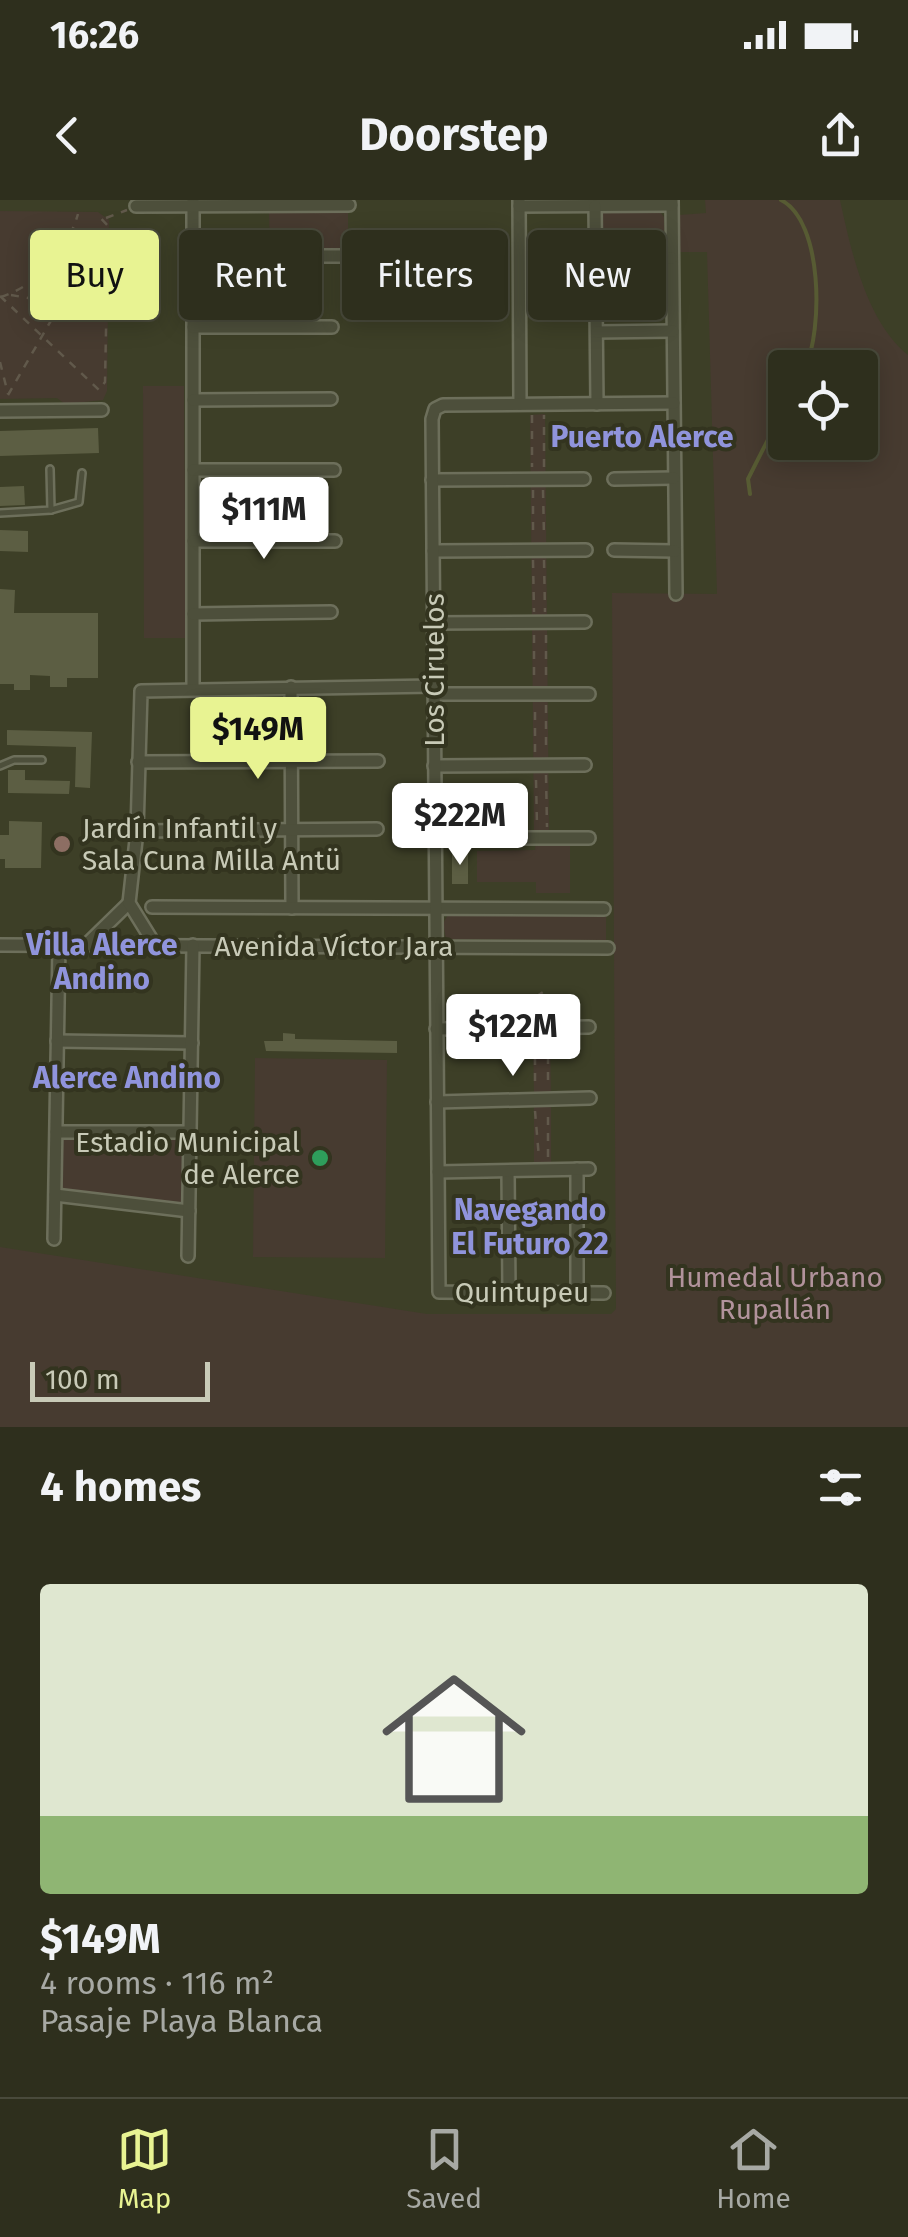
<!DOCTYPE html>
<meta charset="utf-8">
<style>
:root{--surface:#2e2f1d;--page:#3a3b2a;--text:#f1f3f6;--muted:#a7a9a4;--line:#494a3b;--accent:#e8f392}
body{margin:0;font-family:"Fira Sans",sans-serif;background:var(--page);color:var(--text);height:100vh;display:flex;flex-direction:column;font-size:38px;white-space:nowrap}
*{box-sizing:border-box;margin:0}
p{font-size:32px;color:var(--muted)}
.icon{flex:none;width:55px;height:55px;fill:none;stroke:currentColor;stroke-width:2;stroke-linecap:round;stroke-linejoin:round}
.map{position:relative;height:1227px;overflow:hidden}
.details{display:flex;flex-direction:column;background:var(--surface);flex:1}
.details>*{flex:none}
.banner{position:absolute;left:30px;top:30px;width:850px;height:90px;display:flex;gap:20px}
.fabs{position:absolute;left:768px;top:150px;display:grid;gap:20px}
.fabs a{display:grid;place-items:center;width:110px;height:110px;border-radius:10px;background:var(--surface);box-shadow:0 5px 25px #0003,0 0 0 2px var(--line);font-size:50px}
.scale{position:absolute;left:30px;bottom:25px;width:180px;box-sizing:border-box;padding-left:10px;border:5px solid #c8cab7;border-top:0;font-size:28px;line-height:35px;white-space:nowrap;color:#c8cab7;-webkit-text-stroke:8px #33341f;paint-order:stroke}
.price{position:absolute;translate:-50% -85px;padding:0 22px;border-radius:10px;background:#fff;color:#222;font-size:32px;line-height:65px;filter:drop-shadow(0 2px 5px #0008)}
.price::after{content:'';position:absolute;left:50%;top:60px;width:30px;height:22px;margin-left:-15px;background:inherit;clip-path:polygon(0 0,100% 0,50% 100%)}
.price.current{background:var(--accent);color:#111}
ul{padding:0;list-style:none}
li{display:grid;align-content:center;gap:20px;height:530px;padding:0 40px}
li span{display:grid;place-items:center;height:310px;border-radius:10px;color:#555}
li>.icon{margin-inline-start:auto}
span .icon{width:180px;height:180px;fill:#fffc;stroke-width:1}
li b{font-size:42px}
h2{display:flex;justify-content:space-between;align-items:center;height:120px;padding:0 40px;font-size:42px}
.chip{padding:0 35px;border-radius:10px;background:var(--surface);box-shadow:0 5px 25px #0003,0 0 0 2px var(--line);font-size:35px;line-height:90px}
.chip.current{background:var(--accent);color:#111}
.status{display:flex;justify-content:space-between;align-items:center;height:70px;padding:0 50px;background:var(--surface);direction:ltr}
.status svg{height:28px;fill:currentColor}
header{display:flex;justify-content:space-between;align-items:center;height:130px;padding:0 40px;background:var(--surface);font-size:45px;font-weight:700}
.menu{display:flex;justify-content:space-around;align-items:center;height:140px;border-top:2px solid var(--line);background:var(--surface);font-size:28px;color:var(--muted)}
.menu a{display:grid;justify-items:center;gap:5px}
.menu .current{color:var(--accent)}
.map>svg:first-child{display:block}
</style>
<div class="status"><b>16:26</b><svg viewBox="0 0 49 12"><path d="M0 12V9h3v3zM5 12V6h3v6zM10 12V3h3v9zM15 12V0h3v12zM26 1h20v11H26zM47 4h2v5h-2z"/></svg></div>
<header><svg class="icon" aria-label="back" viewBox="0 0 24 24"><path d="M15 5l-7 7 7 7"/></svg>Doorstep<svg class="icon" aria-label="share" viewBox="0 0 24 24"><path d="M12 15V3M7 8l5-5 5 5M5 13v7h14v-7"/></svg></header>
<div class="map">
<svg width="908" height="1227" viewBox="0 0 908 1227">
<rect width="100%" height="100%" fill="#3d3f27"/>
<g fill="#473b30" fill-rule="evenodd">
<path d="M 705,0 L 840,0 C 851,50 866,121 908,155 L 908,1227 L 0,1227 L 0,1047 L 427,1114 L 611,1114 L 616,1109 L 612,393 L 717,394 L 707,52 L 678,52 L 679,15 L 706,13 ZM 785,168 L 860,168 L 860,242 L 785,242 Z"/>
<polygon points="0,11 98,12 109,20 107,191 103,200 65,204 57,198 0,199"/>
<polygon points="348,12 348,52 270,52 269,13"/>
<polygon points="603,12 660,12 664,17 665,52 602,53 598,14"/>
<polygon points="143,186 184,186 186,438 144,438"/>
<polygon points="545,214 549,633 534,634 530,215"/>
<polygon points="536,642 570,642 570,693 536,693 536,682 477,682 477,651 535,650"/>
<polygon points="448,715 606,715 606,740 446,739 443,723"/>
<polygon points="533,834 550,834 551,895 534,895"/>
<polygon points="255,858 387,860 385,1058 253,1057"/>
<rect x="534" y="906" width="17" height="60"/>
<polygon points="62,937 184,937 185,1001 180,1005 67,991 60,985"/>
</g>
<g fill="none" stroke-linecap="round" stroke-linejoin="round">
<g stroke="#575b33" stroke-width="4">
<path d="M 781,0 C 823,21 823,130 805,168"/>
<polyline points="750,294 748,279 785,206"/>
</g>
</g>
<g fill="#5c5e43">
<polygon points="98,228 99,253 0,256 0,231"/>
<polygon points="24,286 25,305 0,306 0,287"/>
<polygon points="0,330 28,331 28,352 0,351"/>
<polygon points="0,389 15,390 14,413 98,413 98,478 67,478 67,487 50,487 50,476 30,475 30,490 14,490 14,484 0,484"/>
<polygon points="7,530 92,532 90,588 75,587 76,547 7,545"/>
<polygon points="8,570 25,570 25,580 70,581 69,594 8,593"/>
<polygon points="9,621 42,622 41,668 5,668 5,659 0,659 0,635 9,635"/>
<rect x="452" y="652" width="16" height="32"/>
<polygon points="283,833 295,834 295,839 397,841 397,853 266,851 264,841 283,841"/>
</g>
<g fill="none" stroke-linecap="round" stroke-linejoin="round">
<g stroke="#6d6f5b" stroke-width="10">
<g id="lane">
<polyline points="51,310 79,302 82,273"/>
<polyline points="0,313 51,310 50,269"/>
<polyline points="0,566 14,560 42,560"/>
</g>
</g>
<g stroke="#6d6f5b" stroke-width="16">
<g id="street">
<polyline points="193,0 193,487"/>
<polyline points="519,0 520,204"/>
<polyline points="672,0 676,394"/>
<polyline points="136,6 349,5"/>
<polyline points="519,6 672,5"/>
<polyline points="595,6 597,204"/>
<polyline points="193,56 344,56"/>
<polyline points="596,59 672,58"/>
<polyline points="193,127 332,127"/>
<polyline points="597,132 673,131"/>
<polyline points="193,200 331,199"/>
<polyline points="0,211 102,210"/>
<polyline points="193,270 334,270"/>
<polyline points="614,279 674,278"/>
<polyline points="432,280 584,279"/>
<polyline points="193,341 335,341"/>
<polyline points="614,350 675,351"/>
<polyline points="433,351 586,350"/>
<polyline points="193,414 331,412"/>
<polyline points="433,423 585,422"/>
<polyline points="291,487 292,708"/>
<polyline points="434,494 589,494"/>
<polyline points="138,562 378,561"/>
<polyline points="434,566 585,565"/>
<polyline points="137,631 377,629"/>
<polyline points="435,638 589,638"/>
<polyline points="152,707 604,709"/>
<polyline points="0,745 608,748"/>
<polyline points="86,745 129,703"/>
<polyline points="155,745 129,703 137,631 141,491 434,486"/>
<polyline points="436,829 589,827"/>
<polyline points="57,841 192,843"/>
<polyline points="437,902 590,898"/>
<polyline points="56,932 190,932"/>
<polyline points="577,969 577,1093"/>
<polyline points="508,971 509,1092"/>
<polyline points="438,972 589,969"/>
<polyline points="55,995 189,1011"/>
<polyline points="54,1039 59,745"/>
<polyline points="188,1056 193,745"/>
<polyline points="604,1093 439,1092 432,219 435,209 443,205 674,203"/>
</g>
</g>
<g stroke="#61594b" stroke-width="2.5" stroke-dasharray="8 8" stroke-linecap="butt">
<polyline points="106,18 127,10"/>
<circle cx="61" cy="104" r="10"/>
<polyline points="11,95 51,102"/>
<polyline points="0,96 99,190 105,182 108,26 97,14"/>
<path d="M 1,97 C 41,83 66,54 78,14"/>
<polyline points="72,105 104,111"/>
<polyline points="0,162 8,194"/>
<polyline points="8,195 56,112"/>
<polyline points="532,215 532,267"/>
<polyline points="544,267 544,215"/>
<polyline points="533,290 533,337"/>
<polyline points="543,290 544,337"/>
<polyline points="533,360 534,412"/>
<polyline points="544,360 545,412"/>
<polyline points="534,435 534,482"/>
<polyline points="546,435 546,482"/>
<polyline points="546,505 546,552"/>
<polyline points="535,552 535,505"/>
<polyline points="546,575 547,627"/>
<polyline points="536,580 537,626"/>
<polyline points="535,813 537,796 543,792 548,817"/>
<polyline points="548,840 548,887"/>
<polyline points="535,841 535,888"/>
<polyline points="535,911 539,958"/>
<polyline points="548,957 548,910"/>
</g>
<use href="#lane" stroke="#4d4f3b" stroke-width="5"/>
<use href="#street" stroke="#4d4f3b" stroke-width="11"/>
</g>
<circle fill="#8d6e63" stroke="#33341f" stroke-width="4" cx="62" cy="644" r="10"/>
<circle fill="#2e9e5b" stroke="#33341f" stroke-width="4" cx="320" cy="958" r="10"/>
<g text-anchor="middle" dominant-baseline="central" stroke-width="8" stroke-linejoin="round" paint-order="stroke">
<g font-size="28" fill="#c8cab7" stroke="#33341f">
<text transform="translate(434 470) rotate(-90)">Los Ciruelos</text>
<text x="334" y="746">Avenida Víctor Jara</text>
<text x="522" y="1092">Quintupeu</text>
</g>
<g font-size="28" fill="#c8cab7" stroke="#33341f" text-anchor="start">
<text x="82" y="628">Jardín Infantil y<tspan x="82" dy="32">Sala Cuna Milla Antü</tspan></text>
<text x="300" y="942" text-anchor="end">Estadio Municipal<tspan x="300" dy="32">de Alerce</tspan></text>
</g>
<g font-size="28" fill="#b2939c" stroke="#33341f">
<text x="775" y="1077">Humedal Urbano<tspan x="775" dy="32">Rupallán</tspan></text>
</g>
<g font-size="30" font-weight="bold" fill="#9094dc" stroke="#33341f">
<text x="642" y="237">Puerto Alerce</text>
<text x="102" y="745">Villa Alerce<tspan x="102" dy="34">Andino</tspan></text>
<text x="127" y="878">Alerce Andino</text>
<text x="530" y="1010">Navegando<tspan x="530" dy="34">El Futuro 22</tspan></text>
</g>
</g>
</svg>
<div class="fabs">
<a><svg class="icon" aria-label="locate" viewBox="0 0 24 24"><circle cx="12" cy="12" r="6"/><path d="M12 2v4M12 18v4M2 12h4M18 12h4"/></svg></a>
</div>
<div class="scale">100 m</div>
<b class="price" style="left:264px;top:362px">$111M</b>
<b class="price current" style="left:258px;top:582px">$149M</b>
<b class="price" style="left:460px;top:668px">$222M</b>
<b class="price" style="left:513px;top:879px">$122M</b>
<div class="banner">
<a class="chip current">Buy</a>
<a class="chip">Rent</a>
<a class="chip">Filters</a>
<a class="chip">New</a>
</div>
</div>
<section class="details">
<h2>4 homes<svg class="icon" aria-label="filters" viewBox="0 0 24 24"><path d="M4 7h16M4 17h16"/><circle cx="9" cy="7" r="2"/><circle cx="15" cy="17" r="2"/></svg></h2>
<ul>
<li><span style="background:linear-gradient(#dfe7d0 75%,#8fb573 0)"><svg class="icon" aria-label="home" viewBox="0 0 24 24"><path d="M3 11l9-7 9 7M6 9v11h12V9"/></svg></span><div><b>$149M</b><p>4 rooms · 116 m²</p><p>Pasaje Playa Blanca</p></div></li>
</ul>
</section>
<nav class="menu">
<a class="current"><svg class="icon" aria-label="map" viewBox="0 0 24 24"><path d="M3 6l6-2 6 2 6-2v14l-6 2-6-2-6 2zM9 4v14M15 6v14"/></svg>Map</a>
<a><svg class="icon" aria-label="saved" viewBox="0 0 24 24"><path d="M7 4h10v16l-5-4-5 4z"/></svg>Saved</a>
<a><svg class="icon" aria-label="home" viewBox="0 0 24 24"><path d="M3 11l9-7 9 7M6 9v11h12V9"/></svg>Home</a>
</nav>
